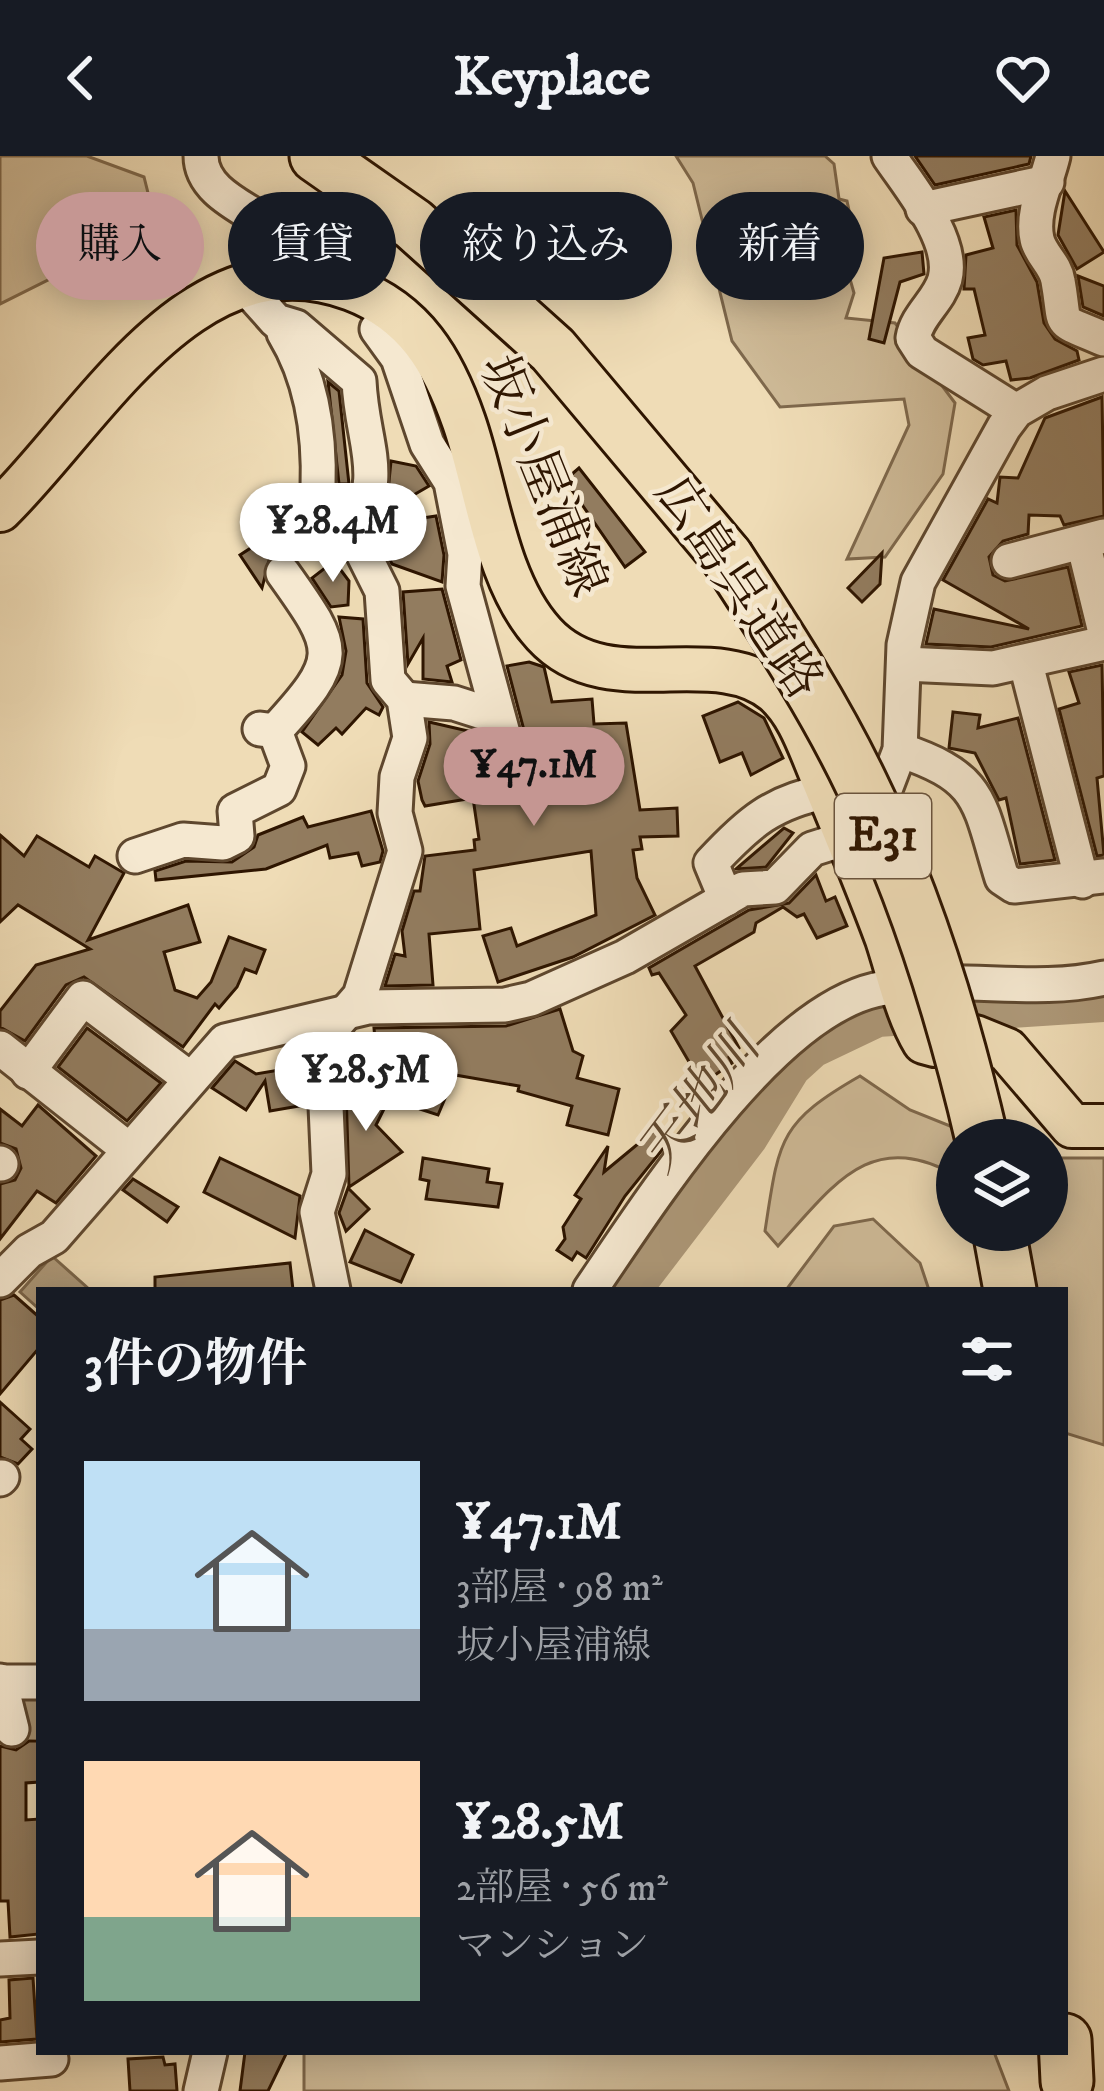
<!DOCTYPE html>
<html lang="ja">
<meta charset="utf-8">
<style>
:root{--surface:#171b24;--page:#20242c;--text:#f1f3f6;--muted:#9ea1a6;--accent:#c59692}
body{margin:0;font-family:"IM FELL DW Pica","Noto Serif JP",serif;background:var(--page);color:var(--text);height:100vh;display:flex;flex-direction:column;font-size:45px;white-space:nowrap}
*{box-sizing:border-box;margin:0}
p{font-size:39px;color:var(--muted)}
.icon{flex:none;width:66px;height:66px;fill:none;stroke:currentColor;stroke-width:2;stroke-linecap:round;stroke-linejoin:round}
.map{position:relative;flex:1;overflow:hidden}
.drawer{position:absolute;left:36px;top:1131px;width:1032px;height:768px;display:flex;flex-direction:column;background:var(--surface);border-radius:0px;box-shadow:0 6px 30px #0003}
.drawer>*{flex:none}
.top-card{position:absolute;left:36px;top:36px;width:1032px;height:108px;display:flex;gap:24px}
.tools{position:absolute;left:936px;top:963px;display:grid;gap:24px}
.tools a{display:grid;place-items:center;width:132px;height:132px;border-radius:50%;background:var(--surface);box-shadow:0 6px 30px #0003;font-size:60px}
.price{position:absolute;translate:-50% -102px;padding:0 27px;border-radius:42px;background:#fff;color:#222;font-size:39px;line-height:78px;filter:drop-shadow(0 3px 6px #0008)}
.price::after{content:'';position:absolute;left:50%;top:72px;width:36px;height:27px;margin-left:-18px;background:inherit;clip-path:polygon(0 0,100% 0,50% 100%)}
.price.active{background:var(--accent);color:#111}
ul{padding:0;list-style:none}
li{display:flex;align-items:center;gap:36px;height:300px;padding:0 48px}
li span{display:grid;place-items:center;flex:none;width:336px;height:240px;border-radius:0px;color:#555}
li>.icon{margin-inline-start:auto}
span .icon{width:144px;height:144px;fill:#fffc;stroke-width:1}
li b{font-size:51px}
h2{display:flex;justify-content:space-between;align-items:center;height:144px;padding:0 48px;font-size:51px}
.pill{padding:0 42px;border-radius:54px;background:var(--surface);box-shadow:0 6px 30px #0003;font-size:42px;line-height:108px}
.pill.active{background:var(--accent);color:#111}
header{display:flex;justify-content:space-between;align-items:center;height:156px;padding:0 48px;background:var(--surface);font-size:54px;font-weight:700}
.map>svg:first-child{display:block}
</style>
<header><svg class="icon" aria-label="back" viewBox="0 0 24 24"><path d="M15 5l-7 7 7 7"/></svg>Keyplace<svg class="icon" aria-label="heart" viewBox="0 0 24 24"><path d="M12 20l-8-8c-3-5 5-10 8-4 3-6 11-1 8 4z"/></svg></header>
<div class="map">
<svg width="1104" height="1935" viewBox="0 0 1104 1935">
<rect width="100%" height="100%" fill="#efdcb6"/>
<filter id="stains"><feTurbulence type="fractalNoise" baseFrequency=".00167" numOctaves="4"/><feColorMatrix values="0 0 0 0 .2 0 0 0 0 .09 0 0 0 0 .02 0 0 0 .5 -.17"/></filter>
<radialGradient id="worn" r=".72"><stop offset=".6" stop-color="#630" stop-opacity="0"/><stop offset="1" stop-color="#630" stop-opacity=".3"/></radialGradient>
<g fill="#ceba97" stroke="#7e684c" stroke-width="3">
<polygon points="0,0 87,0 144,21 153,57 120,88 0,148"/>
<polygon points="676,0 825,0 834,8 839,43 847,45 856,87 848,116 854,137 846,162 895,167 955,247 943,318 885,401 847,403 909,269 904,243 780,251 732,185 693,27"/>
<path d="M 860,920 L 910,954 L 985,984 L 957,984 L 957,1020 C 870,971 834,1029 778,1090 L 765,1075 C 779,984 778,967 860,920 Z"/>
<polygon points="1047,1002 1104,1002 1104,1289 1065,1277 1065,1134 1024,1134 1012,1074 1047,1074"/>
<polygon points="873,1063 920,1107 929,1134 786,1134 834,1070"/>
<polygon points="304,1896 994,1896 1009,1935 304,1935"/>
</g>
<polygon fill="#ad9878" stroke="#7a6448" stroke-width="3" points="52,1100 90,1134 39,1134 39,1153 20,1136"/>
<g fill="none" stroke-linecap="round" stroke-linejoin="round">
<g stroke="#ad9878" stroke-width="42">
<polyline points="630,1134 747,981 790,911 812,891 877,860 1104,845"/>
<polyline points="0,1565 39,1562"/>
</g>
</g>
<g fill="#927c5f" stroke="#2e1500" stroke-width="3">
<polygon points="915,0 1031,0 1029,8 935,29"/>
<polygon points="1065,35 1104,96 1077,113 1058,79"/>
<polygon points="1016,54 1017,89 1037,126 1044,167 1055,183 1077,195 1079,204 1030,222 1011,224 1006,205 983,209 973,203 968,182 985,179 974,133 964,133 966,99 993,92 984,61"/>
<polygon points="922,96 924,118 900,126 884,187 869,183 884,102"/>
<polygon points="1078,120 1104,130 1104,160 1083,151"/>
<polygon points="328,226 339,235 349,328 339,328"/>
<polygon points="1102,241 1104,360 1064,369 1060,360 1029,359 1028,378 1003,385 989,401 993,419 1005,425 1068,411 1082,470 991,491 926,488 934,453 1029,473 943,424 988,343 997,347 1000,321 1018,322 1045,262"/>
<polygon points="391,305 416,310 429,330 386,355"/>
<polygon points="579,312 645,396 625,411 565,324"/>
<polygon points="436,360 444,399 442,426 392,408 377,378 382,368"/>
<polygon points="260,386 270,401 262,432 240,399"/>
<polygon points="882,397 880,428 862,446 848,432"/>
<polygon points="334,405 349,425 348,449 331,451 312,422"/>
<polygon points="442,433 461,504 447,510 452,526 423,523 423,482 408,508 403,436"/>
<polygon points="339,461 363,463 367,527 383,551 379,559 366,552 342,578 336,572 318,589 302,576 342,519 346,495"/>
<polygon points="529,506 544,511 552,546 592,543 594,568 626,567 640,654 677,652 678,680 640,681 642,693 633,694 637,722 655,759 573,801 498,826 483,780 511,772 517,790 596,759 591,695 474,714 480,773 429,778 433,829 385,830 395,798 405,800 402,775 414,735 420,735 425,700 475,694 474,684 479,683 473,642 425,650 422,644 418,625 430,588 429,566 481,578 496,619 506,623 524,619 530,597 507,510"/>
<polygon points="1102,509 1104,620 1097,622 1104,699 1097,700 1059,553 1079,547 1069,516"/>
<polygon points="738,546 764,562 783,602 751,619 742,597 720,606 703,560"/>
<polygon points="953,556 980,559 978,572 1018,562 1055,704 1020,708 1006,642 999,644 975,597 949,592"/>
<polygon points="371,655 383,695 380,706 362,710 358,697 330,702 327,689 266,713 156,724 155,715 186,705 232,706 254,691 258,679 303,661 308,671"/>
<polygon points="784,672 793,677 766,711 736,713"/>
<polygon points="0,679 24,700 37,680 89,711 95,700 124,717 88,784 188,749 200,786 164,796 175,834 197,842 211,826 229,781 265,794 256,817 245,813 237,831 219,852 215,848 183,891 84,821 66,829 25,885 0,871 0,855 36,809 90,793 18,749 0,766"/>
<polygon points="816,719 826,745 835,741 847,770 817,782 804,758 797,761 783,751 756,767 754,776 695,810 739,892 729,901 732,907 702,928 671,875 686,859 659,817 652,819 649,812 749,754 789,747"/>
<polygon points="560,853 573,895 583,900 577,922 619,933 608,979 567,969 572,950 518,935 519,930 455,919 438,959 420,953 397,943 420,890 379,891 375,884 374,872 506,870"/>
<polygon points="87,872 161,927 127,965 58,911"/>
<polygon points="235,905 256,918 303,910 305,949 270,955 265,925 246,954 212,932"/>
<polygon points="351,925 388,945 376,969 402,996 349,1031 346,933"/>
<polygon points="38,949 96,1000 56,1047 37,1035 0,1083 0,1028 15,1024 21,1012 16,993 0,987 0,953 22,970"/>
<polygon points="656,973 670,984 625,1040 586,1102 577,1096 572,1104 557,1094 565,1083 563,1071 581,1043 575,1039 608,990 604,1016"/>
<polygon points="220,1002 300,1040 295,1082 204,1036"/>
<polygon points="423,1002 489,1013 487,1026 502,1028 498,1051 426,1043 429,1025 420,1023"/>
<polygon points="133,1023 178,1051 167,1066 123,1034"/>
<polygon points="348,1032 369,1053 346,1075 339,1057"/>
<polygon points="365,1074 413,1099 401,1126 350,1106"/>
<polygon points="290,1107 293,1134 155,1134 155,1121"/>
<polygon points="14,1139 39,1161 39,1192 0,1238 0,1144"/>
<polygon points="0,1246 30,1273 21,1283 32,1293 18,1308 0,1301"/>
<polygon points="29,1585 39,1585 39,1626 26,1627 26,1664 39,1663 39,1778 10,1781 8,1745 0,1745 0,1590 16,1594"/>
<polygon points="33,1822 37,1883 0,1886 0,1864 10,1862 9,1824"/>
<polygon points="245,1896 287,1896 268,1935 240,1935"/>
<polygon points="163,1901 165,1909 175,1908 177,1935 130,1935 128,1903"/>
</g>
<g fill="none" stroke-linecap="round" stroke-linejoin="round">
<g stroke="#5e472e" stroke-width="39">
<g id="minor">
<path d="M 201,0 C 201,40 256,55 281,78 C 291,87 296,107 301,121"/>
<path d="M 889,0 C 909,30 955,84 945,123 C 939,145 917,159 913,182 L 922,196 L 1016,255"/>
<path d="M 1053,0 C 1047,26 1031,56 1037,83 C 1040,98 1056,109 1058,125 C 1067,174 1053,161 1104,183"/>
<polyline points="923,53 1047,26"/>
<path d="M 243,128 L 276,165 L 296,171 L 359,225 C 362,289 387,315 354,379 L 382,435 L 388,524 L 404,543 L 410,582 L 397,621 L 395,657 L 405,695 L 360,840 L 323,883 L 329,1018 L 317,1056 L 333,1134"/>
<polyline points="399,158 377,173 398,202 427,288 451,326 465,398 463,430 510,603"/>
<path d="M 284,177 C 312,223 320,279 318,333"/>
<polyline points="1083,386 1104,472"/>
<polyline points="1009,405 1104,380"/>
<polyline points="904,508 993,512 1104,487"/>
<polyline points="1026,508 1082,725"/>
<polyline points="404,543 454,547 498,561"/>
<path d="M 275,575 C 342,502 339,495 283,417"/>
<path d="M 900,594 C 983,622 978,644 1002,722 L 1014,730 L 1104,720"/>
<polyline points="135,700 183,684 223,687 237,680 235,655 279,633 288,610 275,575 260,573"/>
<path d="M 726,743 L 711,707 C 749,666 772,646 828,635"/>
<polyline points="0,892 128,993"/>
<polyline points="28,916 83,842 189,922"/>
<polyline points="0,1007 1,1008"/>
<polyline points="0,1124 29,1095 54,1081 225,885 368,851 505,849 531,843 625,801 743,733 775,731 812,693 850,681 878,652 900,594 904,489 918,426 1004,271 1016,255 1047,237 1104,218"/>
<path d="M 590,1134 C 650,1046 769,859 875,834 C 950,816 1030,839 1104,822"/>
<polyline points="0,1323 2,1321"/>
<polyline points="0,1525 12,1573"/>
<polyline points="0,1526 39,1526"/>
<polyline points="0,1803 39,1801"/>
<polyline points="0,1907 51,1903"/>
<polyline points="201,1935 210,1896"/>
</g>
</g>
<g stroke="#2e1500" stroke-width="48">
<path id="major" d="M 0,354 C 95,261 194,74 352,133 C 415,157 443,205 464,266 C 487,332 495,425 544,478 C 608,548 713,484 775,536 C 800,558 810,593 823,623 C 845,676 867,729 887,783 C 898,816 906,856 924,886 L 935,889 L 975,881 L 1007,894 L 1072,970 L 1104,970"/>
</g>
<g stroke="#2e1500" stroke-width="57">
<g id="highway">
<polyline points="316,0 413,68 553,194 727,401"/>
<polyline points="999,1074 1010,1134"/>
<polyline points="1065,1884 1067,1925"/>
</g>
</g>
<use href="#minor" stroke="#f5e8d0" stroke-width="33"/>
<use href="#major" stroke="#efdcb6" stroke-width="42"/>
<use href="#highway" stroke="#efdcb6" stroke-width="51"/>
<g stroke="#2e1500" stroke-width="57" stroke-linecap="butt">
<path id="highway-bridge" d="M 727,401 C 775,475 824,549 862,629 C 917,741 954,863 982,984"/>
</g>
<use href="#highway-bridge" stroke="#efdcb6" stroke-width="51"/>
</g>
<g text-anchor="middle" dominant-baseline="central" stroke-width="9" stroke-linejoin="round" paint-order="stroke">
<rect fill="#f5e8d0" stroke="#6a543e" stroke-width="3" x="835" y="638" width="96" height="84" rx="9"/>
<g font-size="48" font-weight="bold" fill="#2e1500">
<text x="883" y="680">E31</text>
</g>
<g font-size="51" fill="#2e1500" stroke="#f5e8d0">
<text transform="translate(542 320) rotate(68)">坂小屋浦線</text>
<text transform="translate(738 432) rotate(56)">広島呉道路</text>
</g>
<g font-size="54" font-style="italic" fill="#614930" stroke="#f5e8d0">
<text transform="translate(700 945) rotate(-53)">天地川</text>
</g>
</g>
<rect width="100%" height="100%" filter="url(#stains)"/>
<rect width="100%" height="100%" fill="url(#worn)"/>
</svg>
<div class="tools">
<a><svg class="icon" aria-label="layers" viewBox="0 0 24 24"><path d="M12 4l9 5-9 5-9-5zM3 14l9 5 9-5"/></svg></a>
</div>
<b class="price" style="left:333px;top:429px">¥28.4M</b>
<b class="price active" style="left:534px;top:673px">¥47.1M</b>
<b class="price" style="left:366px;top:978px">¥28.5M</b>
<div class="top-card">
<a class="pill active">購入</a>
<a class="pill">賃貸</a>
<a class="pill">絞り込み</a>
<a class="pill">新着</a>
</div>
<section class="drawer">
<h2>3件の物件<svg class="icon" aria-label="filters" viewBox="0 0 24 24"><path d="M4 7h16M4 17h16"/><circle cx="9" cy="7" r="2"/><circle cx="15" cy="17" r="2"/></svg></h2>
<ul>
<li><span style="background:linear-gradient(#bfe0f5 70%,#9aa5b1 0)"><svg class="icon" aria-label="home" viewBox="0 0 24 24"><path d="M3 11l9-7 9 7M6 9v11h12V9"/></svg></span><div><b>¥47.1M</b><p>3部屋 · 98 m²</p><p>坂小屋浦線</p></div></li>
<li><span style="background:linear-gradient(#ffd9b3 65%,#7fa58c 0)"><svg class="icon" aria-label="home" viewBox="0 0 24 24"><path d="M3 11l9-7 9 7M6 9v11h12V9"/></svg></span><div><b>¥28.5M</b><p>2部屋 · 56 m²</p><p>マンション</p></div></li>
</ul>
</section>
</div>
